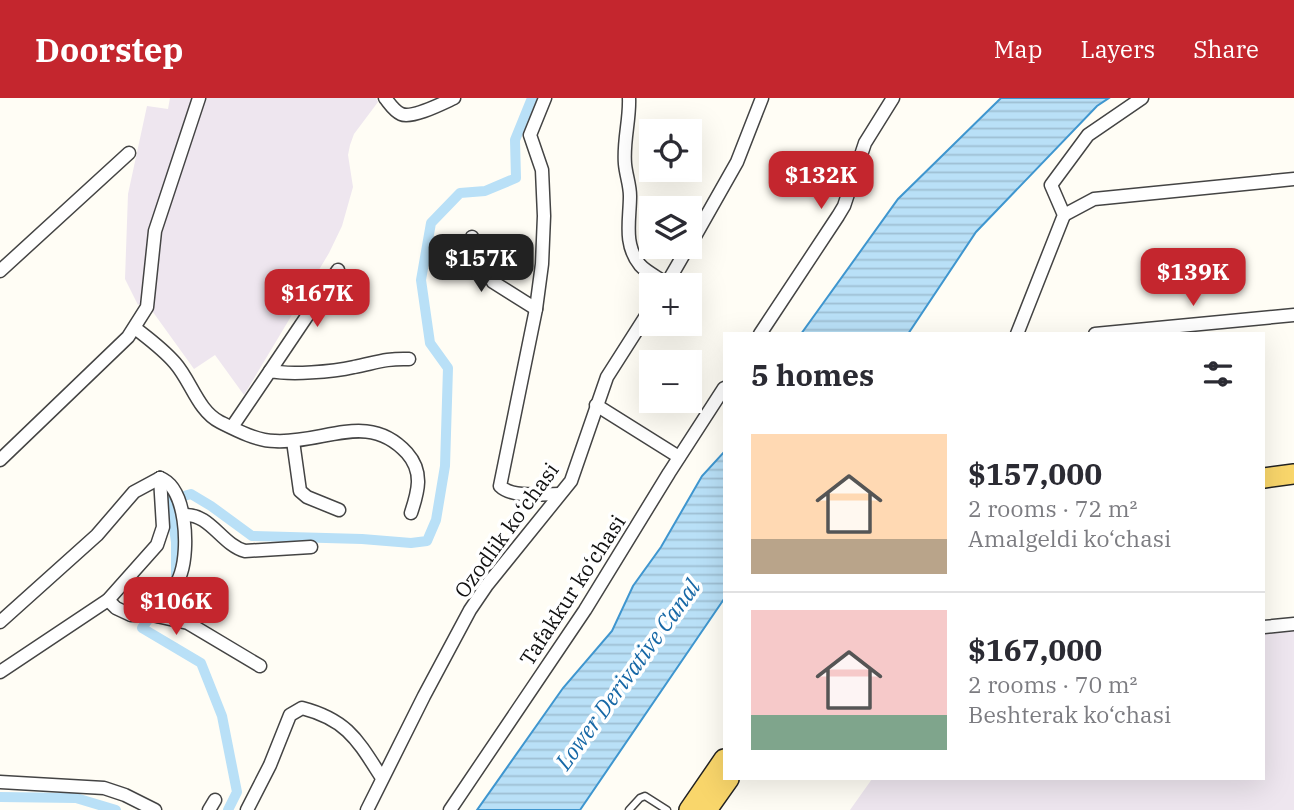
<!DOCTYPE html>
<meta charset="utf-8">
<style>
:root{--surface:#fff;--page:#f2f2f3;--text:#2b2b33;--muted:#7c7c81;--line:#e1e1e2;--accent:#c4262e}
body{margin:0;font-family:"IBM Plex Serif",serif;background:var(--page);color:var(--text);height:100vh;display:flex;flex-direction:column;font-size:26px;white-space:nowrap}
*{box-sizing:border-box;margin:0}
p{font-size:23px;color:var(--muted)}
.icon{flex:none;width:38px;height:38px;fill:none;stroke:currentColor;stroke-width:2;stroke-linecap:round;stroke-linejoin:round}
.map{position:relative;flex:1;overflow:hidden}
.details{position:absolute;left:723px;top:234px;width:542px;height:448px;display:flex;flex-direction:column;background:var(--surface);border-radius:0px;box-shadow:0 7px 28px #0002}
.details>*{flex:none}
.tools{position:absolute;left:639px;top:21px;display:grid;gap:14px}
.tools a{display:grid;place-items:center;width:63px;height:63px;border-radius:0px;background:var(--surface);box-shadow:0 7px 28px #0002;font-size:35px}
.price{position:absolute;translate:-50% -60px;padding:0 16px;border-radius:14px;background:var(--accent);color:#fff;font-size:23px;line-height:46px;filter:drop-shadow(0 2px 4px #0008)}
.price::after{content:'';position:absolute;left:50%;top:42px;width:21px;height:16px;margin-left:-10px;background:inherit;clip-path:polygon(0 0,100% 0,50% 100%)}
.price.on{background:#222;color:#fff}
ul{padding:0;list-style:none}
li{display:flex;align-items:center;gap:21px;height:175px;padding:0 28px}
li+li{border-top:2px solid var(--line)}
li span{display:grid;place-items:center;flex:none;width:196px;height:140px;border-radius:0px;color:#555}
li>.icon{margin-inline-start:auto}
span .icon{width:84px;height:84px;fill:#fffc;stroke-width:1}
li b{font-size:30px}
h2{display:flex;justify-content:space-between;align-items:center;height:84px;padding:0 28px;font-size:30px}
header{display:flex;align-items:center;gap:42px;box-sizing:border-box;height:98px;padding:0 35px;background:var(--accent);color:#fff}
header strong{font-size:33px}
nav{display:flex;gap:38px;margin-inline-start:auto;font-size:24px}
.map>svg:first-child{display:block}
</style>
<header>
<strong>Doorstep</strong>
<nav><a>Map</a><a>Layers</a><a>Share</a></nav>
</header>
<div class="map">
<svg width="1294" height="712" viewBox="0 0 1294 712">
<defs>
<pattern id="water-rules" width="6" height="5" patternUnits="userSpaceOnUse" patternTransform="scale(1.75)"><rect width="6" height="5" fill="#b9e0f7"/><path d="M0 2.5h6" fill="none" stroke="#9ebfd3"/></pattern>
</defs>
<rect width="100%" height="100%" fill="#fffdf5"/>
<g fill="#eee6ef">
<polygon points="170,0 376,0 378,4 354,36 350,47 348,57 353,89 342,128 329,155 244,297 215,257 194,271 145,203 138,207 125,181 128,96 147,8 168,11"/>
<polygon points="1294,530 1294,712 850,712 872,681 1264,681 1264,533"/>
</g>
<g fill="url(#water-rules)" stroke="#3f96cf" stroke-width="2">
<polygon points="1001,0 1109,0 1097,8 976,134 908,236 801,236 898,101"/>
<polygon points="724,354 724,501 580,712 477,712 563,590 612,533 633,488 661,449 702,378"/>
</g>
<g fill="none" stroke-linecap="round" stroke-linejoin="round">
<g stroke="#b9e0f7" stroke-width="10">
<polyline points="176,481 176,444 170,402 191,396 211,408 252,438 362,441 411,445 427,443 436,422 445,368 448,270 430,245 421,182 431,125 460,95 485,93 516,80 515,42 532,0"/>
<polyline points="155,512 142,530 201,565 222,618 237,694 228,712"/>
<polyline points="0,699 76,700 116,712"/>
</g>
<g stroke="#444" stroke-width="9">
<polyline id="lane" points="629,712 640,700 645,698 667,712"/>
</g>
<g stroke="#444" stroke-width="15">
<g id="street">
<path d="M 385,0 C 390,6 394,13 401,16 C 412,21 443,5 454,0"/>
<path d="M 545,0 L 530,37 L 542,72 L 544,118 L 542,166 L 536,211 L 500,388 C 512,400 543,396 559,396"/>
<path d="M 629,0 C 630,22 623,43 625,66 C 626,77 630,87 630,98 C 630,122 623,146 640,167 C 646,174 659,180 667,186"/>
<polyline points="1064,117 1094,101 1294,81"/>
<polyline points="472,139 493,184 536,211"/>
<polyline points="690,147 737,64 762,0"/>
<polyline points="0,173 129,55"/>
<polyline points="666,187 688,149"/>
<path d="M 135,230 C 149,241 163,251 175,265 C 191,283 198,313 220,324 C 236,332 257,343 275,343 C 324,346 368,312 407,355 C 424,374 418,394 411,415"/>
<polyline points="760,236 838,118 844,108 865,45 893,0"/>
<polyline points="1017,236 1064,117 1051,87 1088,37 1142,0"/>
<polyline points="1095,236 1294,217"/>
<polyline points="270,273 338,172"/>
<polyline points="596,307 679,359"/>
<path d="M 232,329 L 270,273 C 291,277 332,274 354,269 C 375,265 386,260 409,261"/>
<polyline points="293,343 300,393 307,399 339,412"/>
<polyline points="0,362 128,239 147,209 155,133 199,0"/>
<path d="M 184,417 C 210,415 222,447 245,453 L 311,449"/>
<polyline points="108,502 116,510 131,517 152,517 188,525 260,568"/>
<path d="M 158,518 C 165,504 177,489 181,475 C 189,451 187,390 160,380"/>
<polyline points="0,524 97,437 134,394 160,380"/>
<polyline points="1264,529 1294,526"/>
<polyline points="0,574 108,502 157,447 163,429 160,380"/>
<polyline points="0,684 104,690 125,697 155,712"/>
<polyline points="209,712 215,702"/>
<path d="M 247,712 L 270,667 L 290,617 L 302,610 C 348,622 358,643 382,680"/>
<polyline points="367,712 424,598 470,512 487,487 571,383 607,279 651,210"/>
<polyline points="450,712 585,512 669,375 724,290"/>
</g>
</g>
<g stroke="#222" stroke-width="22">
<g id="primary">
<polyline points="1264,380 1294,376"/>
<polyline points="689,712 724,661"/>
<polyline points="707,712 729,681"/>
</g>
</g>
<use href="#lane" stroke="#fff" stroke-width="6"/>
<use href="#street" stroke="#fff" stroke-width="12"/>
<use href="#primary" stroke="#f9d66b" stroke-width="19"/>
</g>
<g text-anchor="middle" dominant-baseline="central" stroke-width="7" stroke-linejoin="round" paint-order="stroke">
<g font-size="21" fill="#111" stroke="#fff">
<text transform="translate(506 432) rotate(-54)">Ozodlik ko‘chasi</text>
<text transform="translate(572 492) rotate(-57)">Tafakkur ko‘chasi</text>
</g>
<g font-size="23" font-style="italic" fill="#1768a6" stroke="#fff">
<text transform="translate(627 576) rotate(-54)">Lower Derivative Canal</text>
</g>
</g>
</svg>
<div class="tools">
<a><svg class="icon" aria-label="locate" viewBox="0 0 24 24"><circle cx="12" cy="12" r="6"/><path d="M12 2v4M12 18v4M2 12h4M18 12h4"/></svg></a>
<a><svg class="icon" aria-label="layers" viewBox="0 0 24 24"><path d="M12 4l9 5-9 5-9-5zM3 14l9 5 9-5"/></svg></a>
<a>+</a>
<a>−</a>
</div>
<b class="price" style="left:821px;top:113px">$132K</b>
<b class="price on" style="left:481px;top:196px">$157K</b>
<b class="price" style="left:1193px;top:210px">$139K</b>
<b class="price" style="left:317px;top:231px">$167K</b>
<b class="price" style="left:176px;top:539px">$106K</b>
<section class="details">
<h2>5 homes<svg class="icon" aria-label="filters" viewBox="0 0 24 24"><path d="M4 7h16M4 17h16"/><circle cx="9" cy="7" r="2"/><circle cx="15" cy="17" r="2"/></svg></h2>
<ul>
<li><span style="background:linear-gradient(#ffd9b3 75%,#b9a48a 0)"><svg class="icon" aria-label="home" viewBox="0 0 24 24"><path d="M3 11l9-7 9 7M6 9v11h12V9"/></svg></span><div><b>$157,000</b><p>2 rooms · 72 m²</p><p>Amalgeldi ko‘chasi</p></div></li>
<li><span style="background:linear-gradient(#f6c9c9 75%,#7fa58c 0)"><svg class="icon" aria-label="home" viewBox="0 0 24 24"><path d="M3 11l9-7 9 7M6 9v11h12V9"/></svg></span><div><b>$167,000</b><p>2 rooms · 70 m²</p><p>Beshterak ko‘chasi</p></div></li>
</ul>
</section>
</div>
